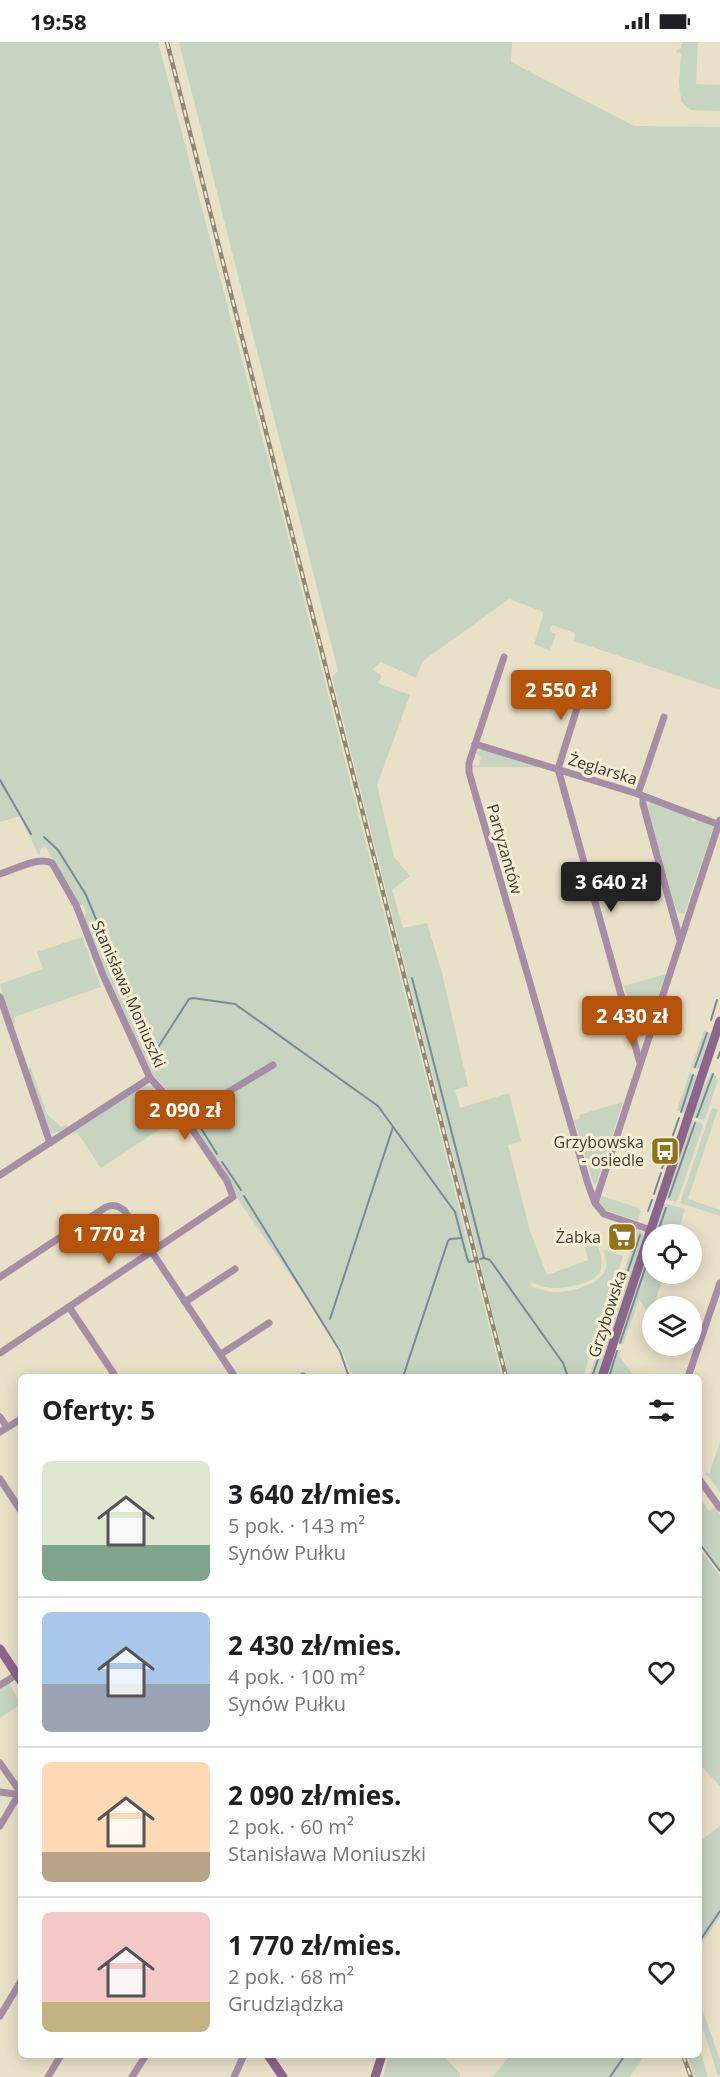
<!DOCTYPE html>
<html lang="pl">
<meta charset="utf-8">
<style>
:root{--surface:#fff;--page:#f6f6f6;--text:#202124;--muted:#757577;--line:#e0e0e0;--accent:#b45309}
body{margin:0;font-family:"Open Sans",sans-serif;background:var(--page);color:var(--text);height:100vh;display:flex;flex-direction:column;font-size:22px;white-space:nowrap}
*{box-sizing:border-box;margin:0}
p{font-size:20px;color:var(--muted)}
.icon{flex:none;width:33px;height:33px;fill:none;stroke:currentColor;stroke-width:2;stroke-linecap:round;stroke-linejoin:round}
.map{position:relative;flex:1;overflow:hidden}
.sheet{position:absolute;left:18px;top:1332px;width:684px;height:684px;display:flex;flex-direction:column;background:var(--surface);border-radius:9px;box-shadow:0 3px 15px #0003}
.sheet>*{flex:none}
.fabs{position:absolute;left:642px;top:1182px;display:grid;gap:12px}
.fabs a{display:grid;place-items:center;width:60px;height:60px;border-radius:50%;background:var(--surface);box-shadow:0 3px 15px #0003;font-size:30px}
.price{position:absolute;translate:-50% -51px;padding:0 14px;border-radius:6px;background:var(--accent);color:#fff;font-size:20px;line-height:39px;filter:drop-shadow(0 2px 3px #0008)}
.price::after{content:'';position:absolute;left:50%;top:36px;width:18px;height:14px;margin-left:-9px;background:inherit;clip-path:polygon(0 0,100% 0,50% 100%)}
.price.selected{background:#222;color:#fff}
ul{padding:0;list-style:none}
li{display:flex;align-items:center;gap:18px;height:150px;padding:0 24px}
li+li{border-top:2px solid var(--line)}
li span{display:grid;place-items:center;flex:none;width:168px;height:120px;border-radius:9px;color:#555}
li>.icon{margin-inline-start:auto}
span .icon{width:72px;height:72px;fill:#fffc;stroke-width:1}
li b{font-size:26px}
h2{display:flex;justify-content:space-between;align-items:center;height:72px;padding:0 24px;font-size:26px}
.status{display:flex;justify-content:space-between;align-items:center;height:42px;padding:0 30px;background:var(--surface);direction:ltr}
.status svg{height:16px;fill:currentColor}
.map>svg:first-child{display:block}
</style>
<div class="status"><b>19:58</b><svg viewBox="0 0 49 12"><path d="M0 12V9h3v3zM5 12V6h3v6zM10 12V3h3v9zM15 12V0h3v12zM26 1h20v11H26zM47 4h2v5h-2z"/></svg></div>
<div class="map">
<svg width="720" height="2035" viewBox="0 0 720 2035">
<rect width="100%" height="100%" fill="#e9e0c8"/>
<g fill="#c6d4c0">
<polygon points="0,0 158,0 275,444 502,1335 353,1335 342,1308 239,1159 216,1117 166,1046 152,1032 108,937 84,876 86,871 83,862 79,864 45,804 41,807 39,814 20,774 0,780"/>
<path d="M 179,0 L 512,0 L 511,20 L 634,84 L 720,85 L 720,648 L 574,599 L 575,591 L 552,583 L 549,589 L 556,592 L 550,609 L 534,602 L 544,570 L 509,557 L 423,619 L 416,636 L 381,620 L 372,627 L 382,634 L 378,641 L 410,653 L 377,743 L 394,815 L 410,834 L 392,848 L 403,886 L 427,881 L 442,931 L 468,1044 L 455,1048 L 460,1066 L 509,1051 L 521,1099 L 508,1103 L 530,1189 L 547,1233 L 588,1218 L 585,1205 L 597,1202 C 600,1210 603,1218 601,1226 C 598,1242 564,1247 550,1246 C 543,1245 538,1243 531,1240 L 530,1244 C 537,1247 545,1249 553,1250 C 568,1251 602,1243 606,1226 C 608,1219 605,1213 603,1207 L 623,1214 L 583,1335 L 509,1335 L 332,635 L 338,629 Z"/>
<polygon points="683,0 698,0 696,42 720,43 720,69 690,68 681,59 679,41 681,12 676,11 677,8 680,7"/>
<polygon points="482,707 541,725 472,725 474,723 479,724 481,715 476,711"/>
<polygon points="651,760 691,775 691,778 695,780 697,777 714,785 684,872 679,871 676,868 647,764"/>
<polygon points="82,895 101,945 14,975 15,981 12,982 0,942 43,927 37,910"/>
<polygon points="666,932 647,988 643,995 640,995 624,944"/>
<polygon points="704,988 712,992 700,1027 691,1026"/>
<polygon points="31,1026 47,1072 61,1085 66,1082 68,1085 59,1090 52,1091 48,1088 28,1027"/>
<polygon points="690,1030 698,1035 685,1072 677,1068"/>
<polygon points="711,1031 715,1033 718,1038 705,1077 702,1078 692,1075 699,1055"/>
<polygon points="144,1043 155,1044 171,1061 170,1065 163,1070 165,1074 173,1069 180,1074 101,1126 77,1090 72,1093 75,1088"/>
<polygon points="623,1060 597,1140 594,1143 574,1078 580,1076 579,1073"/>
<polygon points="712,1066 718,1067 688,1157 720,1168 720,1174 680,1161"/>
<polygon points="692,1078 701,1081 703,1084 678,1157 675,1160 665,1156"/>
<polygon points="599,1153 639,1166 641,1169 637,1179 603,1167 599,1159"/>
<polygon points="663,1161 685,1167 677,1192 653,1192"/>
<polygon points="638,1187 643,1192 643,1199 597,1335 589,1335"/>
<polygon points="652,1194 652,1232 664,1232 651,1273 639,1258 623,1303 618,1299"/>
<polygon points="618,1308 621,1308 619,1314 635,1335 606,1335 614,1310"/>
<polygon points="720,1400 720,1450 709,1435 710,1433 708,1434 705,1432 707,1430 709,1432"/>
<polygon points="699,1455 709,1469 715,1465 720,1472 720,1527 699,1499"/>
<polygon points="699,1506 720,1534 720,1744 699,1722"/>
<polygon points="9,1641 21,1662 0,1676 0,1648"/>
<polygon points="720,1784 720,1875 699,1906 699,1800"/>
<polygon points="699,1958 720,2018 720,2033 718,2034 699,1974"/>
<polygon points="699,2005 708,2035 695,2035 687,2013 699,2013"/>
<polygon points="389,2013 440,2013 443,2016 445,2015 460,2032 460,2035 383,2035"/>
<polygon points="510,2013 645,2013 630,2035 493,2035"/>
</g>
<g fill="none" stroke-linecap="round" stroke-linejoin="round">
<g stroke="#788a98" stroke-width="2">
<polyline points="0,738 31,792"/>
<polyline points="44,795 58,808 86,853 151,1010 153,1012 155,1010 189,957 193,956 235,962 378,1064 455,1170 467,1216 469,1220 474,1219"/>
<polyline points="412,936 484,1216"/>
<polyline points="711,978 717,958"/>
<polyline points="718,1016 720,1010"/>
<polyline points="695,1025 707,991"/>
<polyline points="681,1070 693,1033"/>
<polyline points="194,1075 217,1112"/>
<polyline points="697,1075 713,1032"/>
<polyline points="673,1093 679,1076"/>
<polyline points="222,1120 241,1148"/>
<polyline points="662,1126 664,1122"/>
<polyline points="654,1152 661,1131"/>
<polyline points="244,1154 340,1309 349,1335"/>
<polyline points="669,1155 695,1081"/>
<polyline points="648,1169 652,1158"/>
<polyline points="657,1192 666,1166"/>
<polyline points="480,1217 484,1216 490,1218 563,1321 568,1335"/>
<polyline points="330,1277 393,1085"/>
<polyline points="620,1301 652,1206"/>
<polyline points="403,1335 448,1199 450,1197 462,1196"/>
<polyline points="592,1335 640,1193"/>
<polyline points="609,1335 617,1309"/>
<polyline points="699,1501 720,1529"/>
<polyline points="699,1900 720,1869"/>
<polyline points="610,2035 625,2013"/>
</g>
<g stroke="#a78ea7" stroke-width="7">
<polyline points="504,615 469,721 469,730 588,1142 595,1161"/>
<polyline points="583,647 558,727 640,1021"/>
<polyline points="475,702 638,752 720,783"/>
<polyline points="638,752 664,675"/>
<polyline points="643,754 643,762 680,898"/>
<path d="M 0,832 C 14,828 38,814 52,821 L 76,863 L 103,933 L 150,1036 L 177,1065 L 227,1139 L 233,1155 L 0,1311"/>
<polyline points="0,955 50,1101"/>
<polyline points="185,1076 273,1023"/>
<polyline points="0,1133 150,1036"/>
<polyline points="651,1188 604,1172 595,1161 720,778"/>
<path d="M 0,1235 L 106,1165 C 114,1162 118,1164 124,1168 L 235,1335"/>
<polyline points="185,1260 235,1227"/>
<polyline points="69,1265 116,1335"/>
<polyline points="221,1312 269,1281"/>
<polyline points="302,1335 303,1334"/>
<polyline points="688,1335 720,1241"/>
<polyline points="0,1375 7,1385"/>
<polyline points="0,1390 21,1377"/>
<polyline points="0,1437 21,1469"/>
<polyline points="699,1437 720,1466"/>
<polyline points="0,1643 21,1630"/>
<polyline points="0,1721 21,1751"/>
<polyline points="0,1750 21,1753"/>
<polyline points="0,1784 19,1752"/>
<polyline points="0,1974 21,1939"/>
<polyline points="48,2035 61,2013"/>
<polyline points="132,2035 146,2013"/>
<polyline points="234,2035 244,2013"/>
</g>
<g stroke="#8a668b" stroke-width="9">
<polyline points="602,1335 720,979"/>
<polyline points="0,1607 21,1639"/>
<polyline points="268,2013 283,2035"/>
<polyline points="375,2035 382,2013"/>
</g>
<g stroke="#8e8877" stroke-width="4.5">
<g id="rail">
<polyline points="167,0 506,1335"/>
<polyline points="683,2013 691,2035"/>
</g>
</g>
<use href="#rail" stroke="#f6edd5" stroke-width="2" stroke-dasharray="7" stroke-linecap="butt"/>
</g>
<defs>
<g id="bus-square" transform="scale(1.5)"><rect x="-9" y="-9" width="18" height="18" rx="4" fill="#90751a" stroke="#f6edd5"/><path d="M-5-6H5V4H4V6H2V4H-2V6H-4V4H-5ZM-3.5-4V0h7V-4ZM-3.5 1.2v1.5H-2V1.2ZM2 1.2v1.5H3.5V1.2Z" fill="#fff"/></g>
<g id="supermarket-square" transform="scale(1.5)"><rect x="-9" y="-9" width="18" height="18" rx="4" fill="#90751a" stroke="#f6edd5"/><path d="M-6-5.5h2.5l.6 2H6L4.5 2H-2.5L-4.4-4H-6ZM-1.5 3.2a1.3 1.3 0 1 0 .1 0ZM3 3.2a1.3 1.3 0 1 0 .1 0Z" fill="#fff"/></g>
</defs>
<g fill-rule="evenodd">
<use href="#bus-square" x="665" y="1109"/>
<use href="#supermarket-square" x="622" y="1195"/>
</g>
<g text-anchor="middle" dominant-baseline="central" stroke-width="6" stroke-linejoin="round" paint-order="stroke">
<g font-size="16" fill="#3f3c32" stroke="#f6edd5">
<text transform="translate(603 727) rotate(17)">Żeglarska</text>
<text transform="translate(505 807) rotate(74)">Partyzantów</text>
<text transform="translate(129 952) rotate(66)">Stanisława Moniuszki</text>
<text transform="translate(607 1272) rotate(-72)">Grzybowska</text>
</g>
<g font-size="16" fill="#3f3c32" stroke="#f6edd5" text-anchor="end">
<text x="644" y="1100">Grzybowska<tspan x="644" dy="18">- osiedle</tspan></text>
<text x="601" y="1195">Żabka</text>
</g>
</g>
</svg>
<div class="fabs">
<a><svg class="icon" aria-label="locate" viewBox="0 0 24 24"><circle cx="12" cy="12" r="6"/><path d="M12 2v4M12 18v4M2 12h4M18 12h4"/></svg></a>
<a><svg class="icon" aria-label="layers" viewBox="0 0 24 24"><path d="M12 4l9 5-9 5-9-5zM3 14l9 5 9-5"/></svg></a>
</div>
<b class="price" style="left:561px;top:679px">2 550 zł</b>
<b class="price selected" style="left:611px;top:871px">3 640 zł</b>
<b class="price" style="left:632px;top:1005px">2 430 zł</b>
<b class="price" style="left:185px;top:1099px">2 090 zł</b>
<b class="price" style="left:109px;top:1223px">1 770 zł</b>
<section class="sheet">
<h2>Oferty: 5<svg class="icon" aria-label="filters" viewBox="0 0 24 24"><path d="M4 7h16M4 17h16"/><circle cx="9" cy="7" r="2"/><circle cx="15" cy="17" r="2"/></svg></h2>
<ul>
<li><span style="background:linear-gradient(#dfe7d0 70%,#7fa58c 0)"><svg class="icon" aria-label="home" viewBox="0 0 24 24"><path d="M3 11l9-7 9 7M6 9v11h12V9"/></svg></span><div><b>3 640 zł/mies.</b><p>5 pok. · 143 m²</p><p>Synów Pułku</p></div><svg class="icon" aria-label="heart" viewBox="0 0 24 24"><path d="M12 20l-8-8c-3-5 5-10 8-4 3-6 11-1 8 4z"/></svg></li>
<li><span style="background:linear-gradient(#a9c7e8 60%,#9aa5b1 0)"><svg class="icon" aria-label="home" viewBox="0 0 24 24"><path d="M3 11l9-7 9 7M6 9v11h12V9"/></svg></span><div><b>2 430 zł/mies.</b><p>4 pok. · 100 m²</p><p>Synów Pułku</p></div><svg class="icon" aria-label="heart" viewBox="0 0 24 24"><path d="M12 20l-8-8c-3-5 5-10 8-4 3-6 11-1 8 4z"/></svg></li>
<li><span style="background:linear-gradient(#ffd9b3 75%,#b9a48a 0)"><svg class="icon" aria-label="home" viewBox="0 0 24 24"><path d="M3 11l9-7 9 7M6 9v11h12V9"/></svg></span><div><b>2 090 zł/mies.</b><p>2 pok. · 60 m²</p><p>Stanisława Moniuszki</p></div><svg class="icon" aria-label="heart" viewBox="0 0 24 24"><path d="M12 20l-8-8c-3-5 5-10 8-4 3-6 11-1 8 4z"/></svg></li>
<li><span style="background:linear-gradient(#f6c9c9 75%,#c2b280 0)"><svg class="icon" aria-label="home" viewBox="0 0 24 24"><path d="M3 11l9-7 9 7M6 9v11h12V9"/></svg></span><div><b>1 770 zł/mies.</b><p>2 pok. · 68 m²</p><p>Grudziądzka</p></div><svg class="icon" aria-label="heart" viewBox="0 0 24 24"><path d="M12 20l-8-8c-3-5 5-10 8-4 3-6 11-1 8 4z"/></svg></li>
</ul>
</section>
</div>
